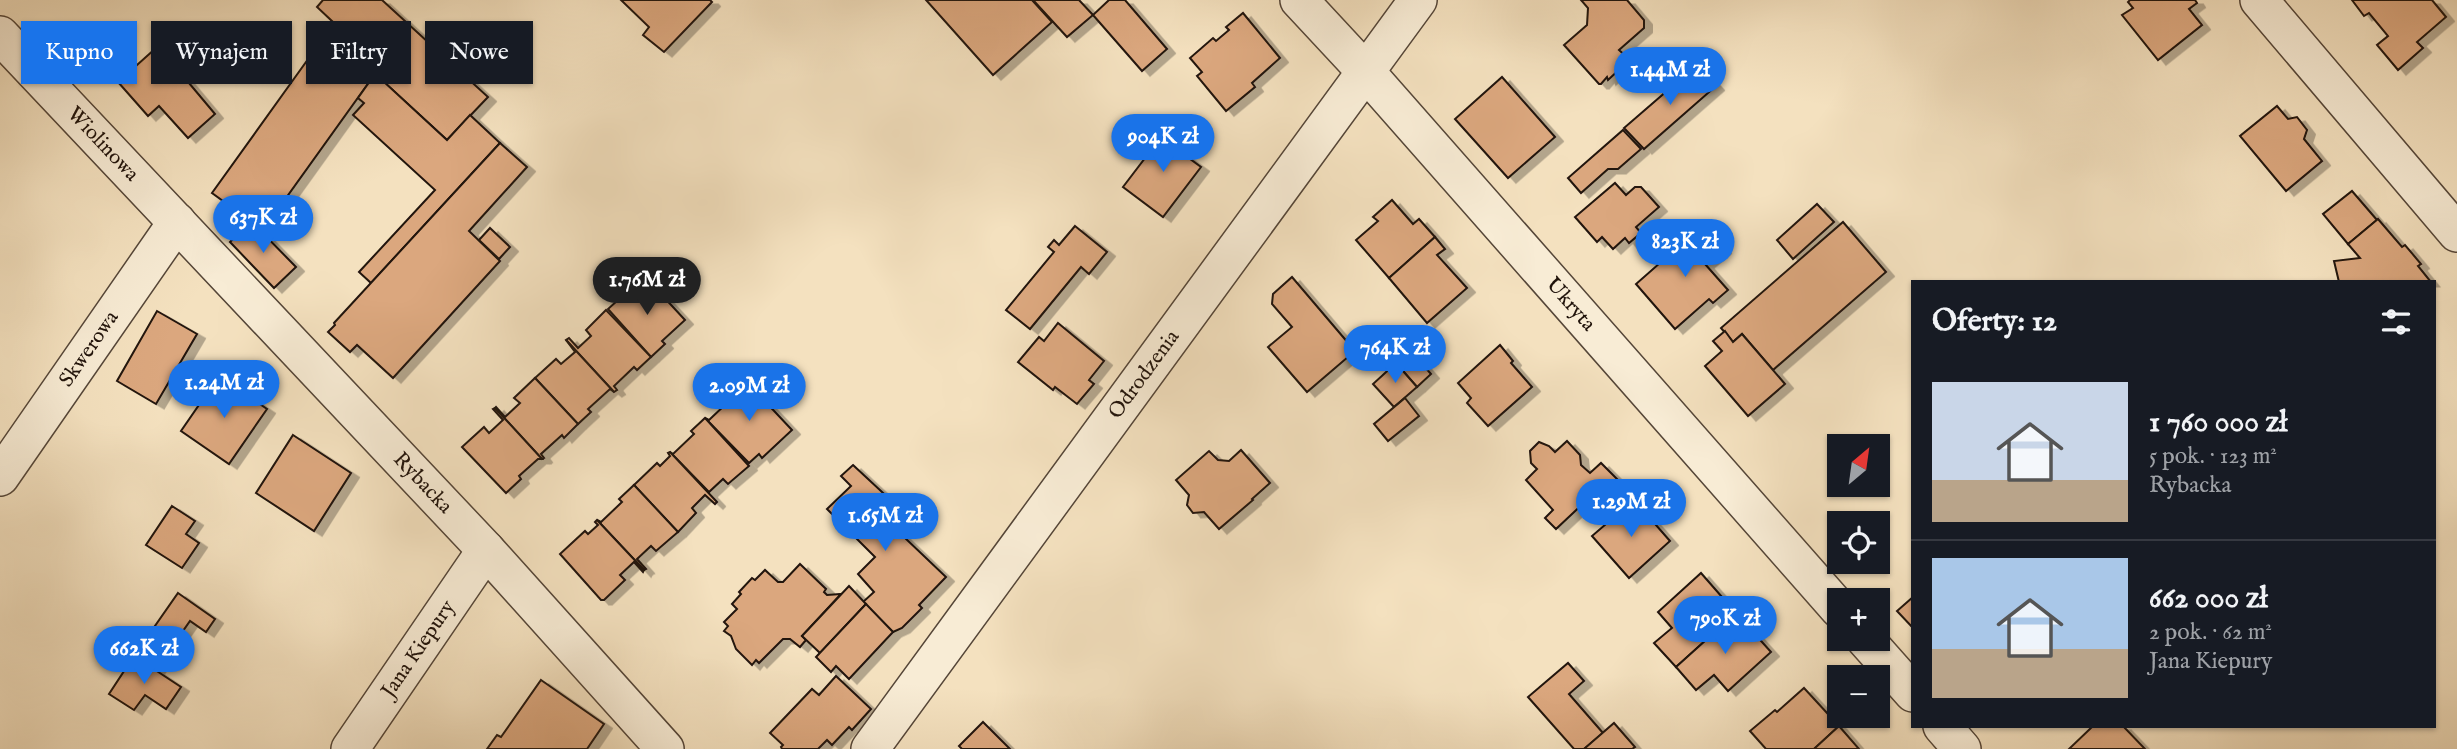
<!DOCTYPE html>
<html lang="pl">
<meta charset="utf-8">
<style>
:root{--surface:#171b24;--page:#20242c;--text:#f1f3f6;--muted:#9ea1a6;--line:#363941;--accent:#1a73e8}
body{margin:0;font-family:"IM FELL English",serif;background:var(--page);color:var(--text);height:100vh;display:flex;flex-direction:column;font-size:26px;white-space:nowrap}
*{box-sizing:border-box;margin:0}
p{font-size:23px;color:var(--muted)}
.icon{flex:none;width:38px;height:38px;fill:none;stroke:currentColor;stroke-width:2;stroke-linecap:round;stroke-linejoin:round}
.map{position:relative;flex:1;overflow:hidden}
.drawer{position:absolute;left:1911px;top:280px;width:525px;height:448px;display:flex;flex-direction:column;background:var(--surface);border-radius:0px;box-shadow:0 2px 5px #0004}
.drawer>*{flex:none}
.hud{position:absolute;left:21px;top:21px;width:665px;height:63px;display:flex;gap:14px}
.needle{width:46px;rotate:29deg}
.buttons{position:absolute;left:1827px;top:434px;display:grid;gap:14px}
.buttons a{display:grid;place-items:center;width:63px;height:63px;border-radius:0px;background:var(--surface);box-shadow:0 2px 5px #0004;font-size:35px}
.price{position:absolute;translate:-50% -60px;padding:0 16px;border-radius:24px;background:var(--accent);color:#fff;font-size:23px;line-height:46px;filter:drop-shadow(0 2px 4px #0008)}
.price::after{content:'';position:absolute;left:50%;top:42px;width:21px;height:16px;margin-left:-10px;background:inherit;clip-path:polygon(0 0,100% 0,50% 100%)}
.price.selected{background:#222;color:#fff}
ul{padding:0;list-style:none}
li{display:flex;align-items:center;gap:21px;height:175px;padding:0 21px}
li+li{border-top:2px solid var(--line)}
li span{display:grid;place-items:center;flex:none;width:196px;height:140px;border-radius:0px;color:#555}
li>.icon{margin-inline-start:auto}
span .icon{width:84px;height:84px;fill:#fffc;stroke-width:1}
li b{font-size:30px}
h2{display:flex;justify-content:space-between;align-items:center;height:84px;padding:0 21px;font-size:30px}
.pill{padding:0 24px;border-radius:0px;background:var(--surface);box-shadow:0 2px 5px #0004;font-size:24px;line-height:63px}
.pill.selected{background:var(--accent);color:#fff}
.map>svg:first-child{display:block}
</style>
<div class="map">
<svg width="2457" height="749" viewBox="0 0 2457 749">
<defs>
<filter id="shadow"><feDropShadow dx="8" dy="4.5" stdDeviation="0" flood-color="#0004"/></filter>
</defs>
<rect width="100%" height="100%" fill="#f4e1bf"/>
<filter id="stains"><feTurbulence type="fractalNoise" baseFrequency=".00286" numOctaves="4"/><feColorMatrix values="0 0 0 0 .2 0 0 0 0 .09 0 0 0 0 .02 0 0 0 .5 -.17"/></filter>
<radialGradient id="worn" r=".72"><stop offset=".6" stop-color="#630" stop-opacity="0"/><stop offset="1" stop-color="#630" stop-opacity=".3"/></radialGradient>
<g fill="#dba77e" stroke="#20130b" stroke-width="2" filter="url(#shadow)">
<polygon points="323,0 382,0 488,97 447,140 384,82 390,75 380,67 263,230 212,193 334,23 317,7"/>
<polygon points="621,0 710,0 712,2 664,52 643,35 649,27"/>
<polygon points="926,0 1032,0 1052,22 993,75"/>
<polygon points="1033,0 1079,0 1093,15 1067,37"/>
<polygon points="1109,0 1125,0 1167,49 1142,71 1093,15"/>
<polygon points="1581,0 1627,0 1644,20 1644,28 1619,50 1628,58 1621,65 1622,67 1608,80 1607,77 1601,84 1599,84 1564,45 1587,25 1588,8"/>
<polygon points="2130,0 2195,0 2197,3 2189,9 2202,25 2158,60 2122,15 2133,8 2128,2"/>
<polygon points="2352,0 2432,0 2446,17 2417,42 2423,48 2398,70 2377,45 2388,36 2369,13 2364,16"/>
<polygon points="1243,13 1280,58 1252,83 1255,87 1226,111 1197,76 1202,72 1190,58 1213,38 1216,41 1229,30 1226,27"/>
<polygon points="156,48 160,53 163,52 215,114 188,138 159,106 148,116 118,82"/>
<polygon points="1697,65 1716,86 1644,149 1624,128"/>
<polygon points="380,67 390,75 384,82 447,140 470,115 500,143 371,283 359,272 435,190 353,115 364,103 358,98"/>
<polygon points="1502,77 1555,137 1508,178 1455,119"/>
<polygon points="2277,106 2288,119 2297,117 2307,130 2304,139 2322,161 2286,191 2240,136"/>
<polygon points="1168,128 1188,145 1182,153 1201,167 1163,217 1123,187"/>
<polygon points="1623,130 1641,149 1618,169 1608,169 1581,193 1568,178"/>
<polygon points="500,143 527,167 469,231 500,261 393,378 357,345 350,352 328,332 335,325 334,323"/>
<polygon points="1615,183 1626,195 1635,187 1641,187 1659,207 1636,227 1641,233 1629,243 1625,238 1613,249 1602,237 1597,242 1575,217"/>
<polygon points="2352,191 2377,220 2348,244 2323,214"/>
<polygon points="1392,200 1413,224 1419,219 1435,237 1389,278 1356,240 1378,221 1373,217"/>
<polygon points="1817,204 1834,222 1793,259 1777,240"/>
<polygon points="2378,219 2402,247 2405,245 2421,264 2418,266 2431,282 2339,282 2334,261 2360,258 2348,244"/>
<polygon points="251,221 296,267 274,288 230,242"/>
<polygon points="1843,222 1886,272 1773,370 1742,334 1733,342 1721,328"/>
<polygon points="1075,226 1107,252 1089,274 1081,267 1030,329 1006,310 1054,252 1048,247 1054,240 1059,245"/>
<polygon points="1702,226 1723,249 1705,264 1728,290 1713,303 1709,299 1675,329 1636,284"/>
<polygon points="490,228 510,247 499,259 479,240"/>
<polygon points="1435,237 1445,249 1437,255 1467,288 1427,323 1389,278"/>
<polygon points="1292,277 1355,351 1307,392 1268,347 1292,327 1272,304 1273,294"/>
<polygon points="649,281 685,320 662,341 665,344 651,357 608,309 628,291 633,296"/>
<polygon points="606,310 651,357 637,370 634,367 614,386 617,390 614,392 566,340 569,338 578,348 591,336 586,330"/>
<polygon points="157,311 197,334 156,404 117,381"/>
<polygon points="1058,323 1104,361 1089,380 1094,384 1077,404 1055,387 1053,390 1018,362 1039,337 1044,341"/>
<polygon points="1725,331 1733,342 1742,334 1785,384 1748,416 1705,366 1722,351 1713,341"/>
<polygon points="566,340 614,392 610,389 588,409 591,412 578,424 535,378 556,359 561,364 575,352"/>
<polygon points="1500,345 1513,361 1511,363 1532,387 1488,426 1467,403 1471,398 1458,383"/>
<polygon points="1410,350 1431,374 1417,387 1396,363"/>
<polygon points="1396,363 1417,387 1394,407 1373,384"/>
<polygon points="219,376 267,409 229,464 181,431"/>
<polygon points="535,378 578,424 564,438 562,435 541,454 544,458 542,459 495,408 496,407 505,417 520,403 514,398"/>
<polygon points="745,380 792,430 762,458 759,454 749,463 705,418 709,420 727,403 724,400"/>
<polygon points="1405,398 1419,416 1388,441 1374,424"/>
<polygon points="495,408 542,459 538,459 519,476 521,479 506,493 462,447 484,427 489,433 503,420 493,409"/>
<polygon points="705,418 749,466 728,484 723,479 709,492 670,452 673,454 694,434 691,431"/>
<polygon points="293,435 351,473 314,531 256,493"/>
<polygon points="1567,441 1580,455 1581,465 1590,473 1601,463 1618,480 1594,504 1589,498 1556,529 1545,518 1553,510 1526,480 1537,469 1531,463 1530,451 1539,442 1549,446 1555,452"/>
<polygon points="1241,450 1270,483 1252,499 1253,500 1219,529 1204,512 1193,513 1187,505 1189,495 1176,480 1209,451 1218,460 1229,461"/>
<polygon points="670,452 717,502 715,504 705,495 692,508 696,513 678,532 634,485 657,463 660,466 670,456 668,453"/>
<polygon points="853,465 896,505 883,517 946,577 919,605 922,608 902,628 893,632 863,602 874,592 858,574 875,557 827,509 851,486 841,476"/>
<polygon points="634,485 678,532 656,551 651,546 637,559 646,569 644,570 597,520 601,522 622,502 619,499"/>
<polygon points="1634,500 1670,541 1629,578 1592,536"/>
<polygon points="172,506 195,521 186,534 199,543 182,568 146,545"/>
<polygon points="597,520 644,570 643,572 634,562 620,575 625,580 604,600 601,600 560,554 585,531 588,534 598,525 595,522"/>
<polygon points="800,564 826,589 824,592 827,595 841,594 802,636 806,640 800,647 790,639 783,639 759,663 756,660 752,665 736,649 731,636 724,631 728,626 724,622 737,609 732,604 741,594 739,592 752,578 755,580 765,570 778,582 783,582"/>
<polygon points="1701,573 1736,613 1676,667 1654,643 1672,628 1658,612"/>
<polygon points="849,586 866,604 820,653 802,636"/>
<polygon points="178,593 215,619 206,632 190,621 155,671 134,656"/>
<polygon points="1913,597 1913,628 1897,611"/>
<polygon points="866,604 893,632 849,679 836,666 831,672 816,657"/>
<polygon points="1736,613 1771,652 1728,691 1714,675 1696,690 1676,667"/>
<polygon points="134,656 181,687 166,709 145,695 134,710 109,694"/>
<polygon points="1568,663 1584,681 1569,694 1603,733 1584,749 1574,749 1528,697"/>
<polygon points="836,676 871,709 852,730 849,727 832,745 827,740 818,749 782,749 781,747 783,745 770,733 812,689 819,695"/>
<polygon points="541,680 604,724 587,749 487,749 497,735 501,737"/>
<polygon points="1804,688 1839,726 1814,749 1766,749 1750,731 1775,710 1777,712"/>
<polygon points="983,722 1010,749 962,749 959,746"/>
<polygon points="1614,723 1635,747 1632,749 1584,749"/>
<polygon points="1839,726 1859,749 1814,749"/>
<polygon points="2093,726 2123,726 2145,749 2069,749"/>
</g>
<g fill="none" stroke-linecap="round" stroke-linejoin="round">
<g stroke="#554638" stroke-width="40">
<g id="street">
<path id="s1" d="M 1299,0 L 1366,72 L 1839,609"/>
<polyline points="2259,0 2457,233"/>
<path id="s2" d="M 0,35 L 486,550 L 665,749"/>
<path id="s3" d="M 0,477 L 177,222"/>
<polyline points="1865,639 1913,693"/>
<polyline points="1942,726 1962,749"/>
<path id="s4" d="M 350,749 L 486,550"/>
<path id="s5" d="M 870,749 L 1418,0"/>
</g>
</g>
<use href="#street" stroke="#f8ecd5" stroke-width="37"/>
</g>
<g text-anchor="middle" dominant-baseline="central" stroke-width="5" stroke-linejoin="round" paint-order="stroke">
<g font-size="21" fill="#20130b" stroke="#f8ecd5">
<text stroke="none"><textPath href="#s2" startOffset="150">Wiolinowa</textPath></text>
<text stroke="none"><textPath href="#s1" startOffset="408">Ukryta</textPath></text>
<text stroke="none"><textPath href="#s3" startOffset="156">Skwerowa</textPath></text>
<text stroke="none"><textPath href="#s5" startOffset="464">Odrodzenia</textPath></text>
<text stroke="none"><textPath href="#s2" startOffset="616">Rybacka</textPath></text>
<text stroke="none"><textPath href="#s4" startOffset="121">Jana Kiepury</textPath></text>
</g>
</g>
<rect width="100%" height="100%" filter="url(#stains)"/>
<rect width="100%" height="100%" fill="url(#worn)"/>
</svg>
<div class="buttons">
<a><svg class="needle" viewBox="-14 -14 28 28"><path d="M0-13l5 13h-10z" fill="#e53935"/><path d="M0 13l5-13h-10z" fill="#9ea1a6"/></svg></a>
<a><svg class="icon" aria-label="locate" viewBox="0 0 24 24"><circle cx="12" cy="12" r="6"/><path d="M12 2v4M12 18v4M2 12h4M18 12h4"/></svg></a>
<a>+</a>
<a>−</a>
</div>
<b class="price" style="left:1670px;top:107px">1.44M zł</b>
<b class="price" style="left:1163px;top:174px">904K zł</b>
<b class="price" style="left:263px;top:255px">637K zł</b>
<b class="price" style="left:1685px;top:279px">823K zł</b>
<b class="price selected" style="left:647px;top:317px">1.76M zł</b>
<b class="price" style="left:1395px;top:385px">764K zł</b>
<b class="price" style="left:224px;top:420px">1.24M zł</b>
<b class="price" style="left:749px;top:423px">2.09M zł</b>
<b class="price" style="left:1631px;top:539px">1.29M zł</b>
<b class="price" style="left:885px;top:553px">1.65M zł</b>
<b class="price" style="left:1725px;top:656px">790K zł</b>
<b class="price" style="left:144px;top:686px">662K zł</b>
<div class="hud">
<a class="pill selected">Kupno</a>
<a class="pill">Wynajem</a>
<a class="pill">Filtry</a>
<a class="pill">Nowe</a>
</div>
<section class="drawer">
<h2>Oferty: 12<svg class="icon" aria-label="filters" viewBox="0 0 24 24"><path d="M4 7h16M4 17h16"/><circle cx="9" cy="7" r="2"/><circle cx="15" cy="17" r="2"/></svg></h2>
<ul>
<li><span style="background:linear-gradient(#c9d6e8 70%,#b9a48a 0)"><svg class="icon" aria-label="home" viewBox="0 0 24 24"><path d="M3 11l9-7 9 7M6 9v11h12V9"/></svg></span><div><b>1 760 000 zł</b><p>5 pok. · 123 m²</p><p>Rybacka</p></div></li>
<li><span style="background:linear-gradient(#a9c7e8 65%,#b9a48a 0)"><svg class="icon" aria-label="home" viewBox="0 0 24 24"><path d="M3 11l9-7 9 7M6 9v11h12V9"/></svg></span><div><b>662 000 zł</b><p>2 pok. · 62 m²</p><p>Jana Kiepury</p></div></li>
</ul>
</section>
</div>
